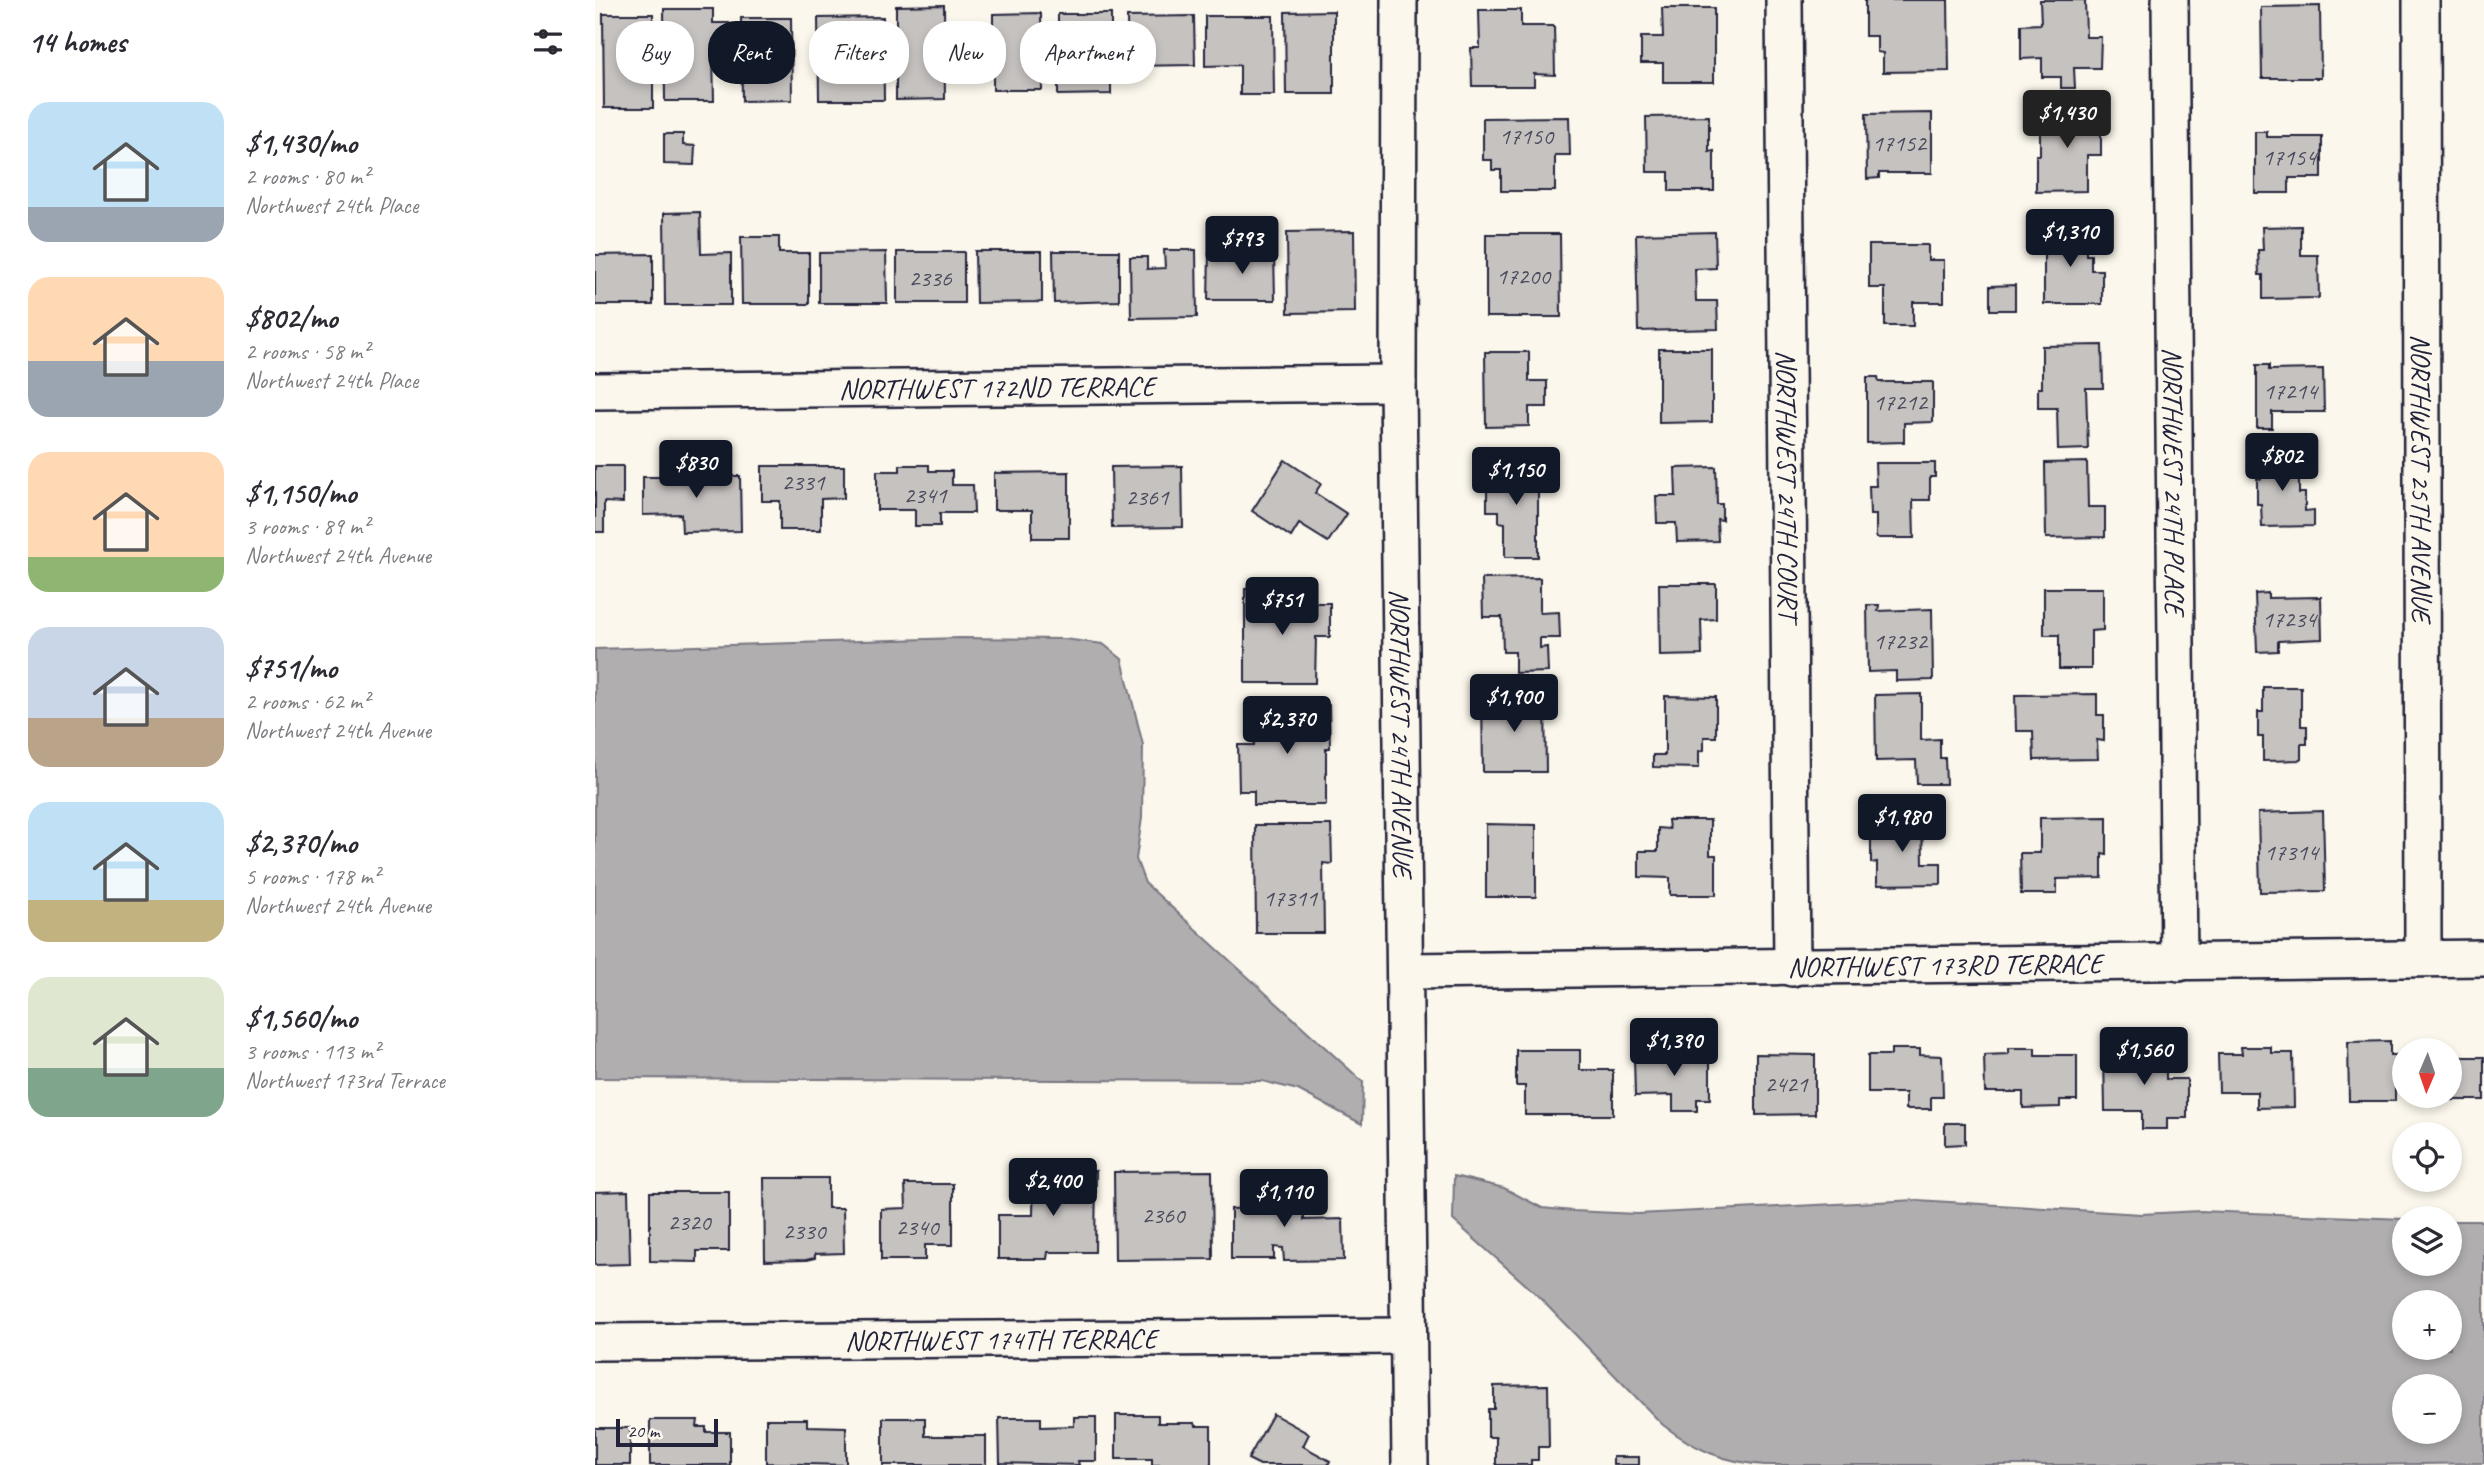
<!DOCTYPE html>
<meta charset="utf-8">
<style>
:root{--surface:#fff;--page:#f7f7f7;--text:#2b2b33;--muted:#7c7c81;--accent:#111827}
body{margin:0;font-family:Caveat,sans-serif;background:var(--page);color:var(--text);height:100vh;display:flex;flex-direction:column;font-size:26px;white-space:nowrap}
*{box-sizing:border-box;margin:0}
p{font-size:23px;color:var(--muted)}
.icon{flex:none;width:38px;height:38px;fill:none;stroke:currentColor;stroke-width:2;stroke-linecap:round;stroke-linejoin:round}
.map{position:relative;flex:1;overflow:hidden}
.details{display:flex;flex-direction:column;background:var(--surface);width:595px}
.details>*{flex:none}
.top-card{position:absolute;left:21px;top:21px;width:665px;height:63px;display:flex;gap:14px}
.needle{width:46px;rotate:182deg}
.buttons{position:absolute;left:1797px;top:1038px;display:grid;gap:14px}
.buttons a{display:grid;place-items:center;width:70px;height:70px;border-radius:50%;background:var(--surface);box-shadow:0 4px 10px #0003;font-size:35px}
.scale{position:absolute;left:21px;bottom:18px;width:102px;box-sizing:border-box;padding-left:7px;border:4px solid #22223b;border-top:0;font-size:19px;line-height:24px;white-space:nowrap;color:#22223b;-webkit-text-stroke:5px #fbf7ec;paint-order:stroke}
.price{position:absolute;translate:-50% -60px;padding:0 16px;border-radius:7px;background:var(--accent);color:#fff;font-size:23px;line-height:46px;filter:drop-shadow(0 2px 4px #0008)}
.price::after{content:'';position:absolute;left:50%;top:42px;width:21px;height:16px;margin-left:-10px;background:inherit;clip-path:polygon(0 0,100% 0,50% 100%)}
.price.selected{background:#222;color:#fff}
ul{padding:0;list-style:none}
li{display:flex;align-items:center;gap:21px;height:175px;padding:0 28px}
li span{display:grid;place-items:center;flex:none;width:196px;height:140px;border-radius:21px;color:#555}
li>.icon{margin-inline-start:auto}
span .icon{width:84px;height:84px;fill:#fffc;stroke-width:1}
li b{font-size:30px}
h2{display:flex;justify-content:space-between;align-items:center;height:84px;padding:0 28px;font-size:30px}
.pill{padding:0 24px;border-radius:28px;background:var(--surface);box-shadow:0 4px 10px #0003;font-size:24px;line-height:63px}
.pill.selected{background:var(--accent);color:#fff}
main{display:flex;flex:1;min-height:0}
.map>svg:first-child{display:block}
</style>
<main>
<section class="details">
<h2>14 homes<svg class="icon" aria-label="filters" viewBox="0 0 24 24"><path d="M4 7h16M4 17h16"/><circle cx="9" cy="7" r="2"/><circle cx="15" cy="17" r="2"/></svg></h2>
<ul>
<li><span style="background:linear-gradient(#bfe0f5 75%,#9aa5b1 0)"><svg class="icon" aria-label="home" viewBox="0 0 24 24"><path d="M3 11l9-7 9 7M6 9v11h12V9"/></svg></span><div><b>$1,430/mo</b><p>2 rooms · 80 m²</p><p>Northwest 24th Place</p></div></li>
<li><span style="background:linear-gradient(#ffd9b3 60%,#9aa5b1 0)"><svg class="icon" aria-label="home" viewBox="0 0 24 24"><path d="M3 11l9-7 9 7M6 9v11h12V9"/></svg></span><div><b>$802/mo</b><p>2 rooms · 58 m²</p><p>Northwest 24th Place</p></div></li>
<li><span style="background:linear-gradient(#ffd9b3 75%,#8fb573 0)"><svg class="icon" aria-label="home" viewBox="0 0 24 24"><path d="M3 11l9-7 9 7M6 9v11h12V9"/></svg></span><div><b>$1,150/mo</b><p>3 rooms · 89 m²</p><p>Northwest 24th Avenue</p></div></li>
<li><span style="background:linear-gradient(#c9d6e8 65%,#b9a48a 0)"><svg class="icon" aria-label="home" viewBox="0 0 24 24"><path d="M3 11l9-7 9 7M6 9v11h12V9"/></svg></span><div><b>$751/mo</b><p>2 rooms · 62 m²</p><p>Northwest 24th Avenue</p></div></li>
<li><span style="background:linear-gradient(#bfe0f5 70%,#c2b280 0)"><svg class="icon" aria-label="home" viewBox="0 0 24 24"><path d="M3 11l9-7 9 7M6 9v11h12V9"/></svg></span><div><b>$2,370/mo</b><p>5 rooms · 178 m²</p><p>Northwest 24th Avenue</p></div></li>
<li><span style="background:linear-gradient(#dfe7d0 65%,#7fa58c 0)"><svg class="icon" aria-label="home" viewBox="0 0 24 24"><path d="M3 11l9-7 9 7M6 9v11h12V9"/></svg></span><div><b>$1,560/mo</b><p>3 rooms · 113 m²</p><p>Northwest 173rd Terrace</p></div></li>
</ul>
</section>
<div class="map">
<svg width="1889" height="1465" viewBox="0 0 1889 1465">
<rect width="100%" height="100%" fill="#fbf7ec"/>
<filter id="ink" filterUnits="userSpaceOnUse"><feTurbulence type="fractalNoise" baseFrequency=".0143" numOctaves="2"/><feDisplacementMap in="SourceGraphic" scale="14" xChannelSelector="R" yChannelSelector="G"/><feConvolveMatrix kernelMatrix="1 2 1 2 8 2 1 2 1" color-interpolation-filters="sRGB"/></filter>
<g filter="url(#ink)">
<g fill="#b1aeb0" stroke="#787681" stroke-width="2" fill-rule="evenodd">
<polygon points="365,638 469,639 508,644 527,659 548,745 547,818 541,859 550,883 768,1082 767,1124 703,1090 667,1081 0,1078 0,649"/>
<path d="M 859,1176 L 909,1188 L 947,1208 L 978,1211 L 1042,1214 L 1322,1200 L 1546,1214 L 1605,1211 L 1809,1219 L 1810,1264 L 1855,1264 L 1855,1221 L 1889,1221 L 1889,1463 L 1761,1465 L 1170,1465 C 1128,1462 1101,1450 1068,1425 L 938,1291 L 858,1220 ZM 1810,1302 L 1855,1302 L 1855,1348 L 1810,1348 ZM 1810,1386 L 1855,1386 L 1855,1432 L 1810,1432 Z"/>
</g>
<g fill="#c6c2c0" stroke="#22223b" stroke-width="2">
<polygon points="1270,0 1353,0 1354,71 1288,72 1288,53 1282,52 1282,36 1270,36"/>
<polygon points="1445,0 1490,0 1491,37 1506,37 1505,68 1479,68 1480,88 1466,88 1466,77 1447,77 1447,58 1426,59 1426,25 1446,24"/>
<polygon points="349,5 350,99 301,100 301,6"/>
<polygon points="1725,6 1726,78 1667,78 1666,7"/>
<polygon points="1067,8 1119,8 1119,82 1068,82 1068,63 1046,63 1046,37 1068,37"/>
<polygon points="69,9 118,9 118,23 134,23 134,52 118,51 119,101 70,101"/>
<polygon points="884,10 926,10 926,26 959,26 960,75 939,74 939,86 877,86 876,48 885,48"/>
<polygon points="739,11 739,94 691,94 690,12"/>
<polygon points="446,13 447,90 398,90 398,14"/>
<polygon points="8,14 58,14 58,108 9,108"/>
<polygon points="463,14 516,14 516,94 463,95"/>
<polygon points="599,16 600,65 533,66 532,17"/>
<polygon points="610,16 678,16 679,95 645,95 645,65 610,66"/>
<polygon points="288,17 289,100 224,100 223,18"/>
<polygon points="146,18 196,18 197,100 147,101"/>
<polygon points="1445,112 1506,112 1506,155 1492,155 1492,191 1441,192 1441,155 1445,155"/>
<polygon points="1337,113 1337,173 1284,173 1284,178 1272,179 1271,114"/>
<polygon points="1114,116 1114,152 1119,151 1119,191 1074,191 1074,172 1052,172 1051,117"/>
<polygon points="974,117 975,155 960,155 960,191 906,191 906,170 897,170 897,160 888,160 888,118"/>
<polygon points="1660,132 1672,132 1672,137 1727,137 1727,178 1694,178 1694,193 1660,193"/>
<polygon points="69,134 88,134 88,145 100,146 99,165 69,164"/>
<polygon points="105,212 106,254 136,253 136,305 70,305 69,213"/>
<polygon points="1706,226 1706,255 1723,255 1724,298 1668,299 1668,275 1664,275 1663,250 1668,250 1667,227"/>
<polygon points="1449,229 1491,229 1491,255 1496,255 1496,270 1507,270 1507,304 1449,304"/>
<polygon points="759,231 760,312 693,313 692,232"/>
<polygon points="1120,232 1121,268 1100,269 1101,301 1122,301 1123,329 1043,331 1041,234"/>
<polygon points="891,234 965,234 966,317 891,317"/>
<polygon points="146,237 184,237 184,253 214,253 214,304 147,304"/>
<polygon points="1274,245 1333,245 1333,260 1349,260 1349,302 1318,302 1318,326 1290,326 1290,288 1274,288"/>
<polygon points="569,250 601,250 602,317 536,318 535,257 552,257 552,269 570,268"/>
<polygon points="380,251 447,251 447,302 381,303"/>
<polygon points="458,251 524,251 524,301 459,303"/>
<polygon points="679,251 680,300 613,300 614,252"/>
<polygon points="291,252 292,303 224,303 224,253"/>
<rect x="302" y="252" width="67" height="51"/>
<polygon points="58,254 58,305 0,305 0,255"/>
<polygon points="1420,285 1420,310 1395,310 1395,286"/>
<polygon points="1507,345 1508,388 1491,388 1493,449 1463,450 1462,408 1443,408 1443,388 1447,388 1447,346"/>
<polygon points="1064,349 1117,349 1117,422 1064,423"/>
<polygon points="890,352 934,352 934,381 952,381 952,407 934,407 934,426 891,427"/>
<polygon points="1662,365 1674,365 1674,370 1728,369 1729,412 1677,412 1677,428 1662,428"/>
<polygon points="1272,377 1283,377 1284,382 1338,382 1338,422 1309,423 1309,442 1272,443"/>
<polygon points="1704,454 1704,493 1710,493 1710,511 1719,510 1719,526 1667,527 1666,504 1662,504 1662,478 1666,479 1666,455"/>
<polygon points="690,460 726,484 720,493 752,514 733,542 704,524 696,537 657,511"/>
<polygon points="1492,462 1493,507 1510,507 1510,537 1451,538 1450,463"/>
<polygon points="1280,463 1340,463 1340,477 1335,477 1335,500 1318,500 1319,538 1281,538 1281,515 1275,515 1274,486 1281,486"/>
<polygon points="305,465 334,465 334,471 357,471 357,485 378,485 379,513 345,513 345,526 320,526 320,510 282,510 282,471 305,471"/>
<polygon points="0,466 28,466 28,503 9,502 9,532 0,532"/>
<polygon points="167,466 249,466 249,498 226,499 226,530 185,530 185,501 167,501"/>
<polygon points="587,466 588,527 517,528 516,467"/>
<polygon points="892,467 943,467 943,557 910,557 910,523 904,522 904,511 892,511"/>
<polygon points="1121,467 1122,504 1127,504 1127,520 1122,519 1123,541 1082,542 1081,523 1062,523 1061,496 1081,496 1080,468"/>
<polygon points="72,471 100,471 100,476 145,476 146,531 87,532 86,514 48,515 48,477 72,477"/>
<polygon points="474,472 474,538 437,538 437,510 399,510 399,473"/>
<polygon points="945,578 945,613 964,612 965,638 945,638 945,648 952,647 953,672 920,673 920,652 908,652 907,617 888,617 887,579"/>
<polygon points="1064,584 1121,584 1121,619 1106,620 1107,655 1065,656"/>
<polygon points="1449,588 1508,588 1508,630 1496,631 1496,669 1464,669 1464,635 1449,635"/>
<polygon points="650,589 690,589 690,603 735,603 735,637 721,637 720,683 650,683"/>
<polygon points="1673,593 1673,598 1726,597 1727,639 1683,641 1683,651 1662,652 1660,594"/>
<polygon points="1272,605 1284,605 1283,611 1337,609 1338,680 1301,681 1301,671 1273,672"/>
<polygon points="1668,687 1706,687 1706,726 1712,726 1712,744 1706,744 1706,760 1668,761 1668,737 1663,737 1663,712 1668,712"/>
<polygon points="1326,694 1326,740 1345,739 1345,758 1350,758 1351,784 1322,784 1321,760 1281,761 1280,695"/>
<polygon points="1502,694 1502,715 1509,715 1509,741 1502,740 1503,759 1439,760 1438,731 1421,731 1420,695"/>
<polygon points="1070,696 1121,697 1121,737 1109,737 1109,750 1104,751 1104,768 1058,767 1058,755 1070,755"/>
<polygon points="887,697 950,697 951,772 888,772"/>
<polygon points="734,705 735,748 731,748 731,805 659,805 659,791 644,791 643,745 659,745 658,706"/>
<polygon points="1728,811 1730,891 1665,892 1663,813"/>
<polygon points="1512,817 1512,854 1507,853 1507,878 1462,879 1462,894 1426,894 1425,853 1445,853 1445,818"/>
<polygon points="1282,819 1327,819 1328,863 1346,863 1346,884 1282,885 1282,862 1276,863 1276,837 1282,838"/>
<polygon points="1073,820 1115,820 1115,855 1121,855 1121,895 1075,895 1075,878 1044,877 1044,851 1063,851 1063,828 1074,829"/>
<polygon points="891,824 941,825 941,897 891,897"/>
<polygon points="660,825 736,825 737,864 728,863 729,933 661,933"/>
<polygon points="1795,1041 1795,1055 1810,1055 1810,1086 1800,1087 1800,1101 1754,1101 1753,1042"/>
<polygon points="1646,1047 1676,1047 1676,1053 1698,1053 1699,1107 1662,1108 1662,1092 1624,1092 1623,1054 1647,1054"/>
<polygon points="1413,1048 1440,1048 1440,1055 1482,1055 1482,1100 1465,1100 1465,1107 1428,1108 1428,1092 1390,1092 1389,1055 1413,1054"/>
<polygon points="1296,1049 1325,1049 1325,1055 1347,1056 1348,1097 1336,1097 1336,1109 1311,1109 1311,1093 1273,1093 1273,1055 1296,1055"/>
<polygon points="921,1050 985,1050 985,1070 1018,1070 1018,1115 930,1115 930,1086 921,1086"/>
<polygon points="1062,1051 1092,1051 1093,1056 1115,1056 1115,1099 1102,1099 1102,1111 1078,1111 1078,1095 1040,1096 1039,1057 1062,1057"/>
<polygon points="1509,1051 1571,1051 1571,1079 1592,1079 1592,1118 1572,1118 1572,1129 1547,1129 1547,1111 1510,1111"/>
<polygon points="1161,1054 1220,1055 1220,1114 1161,1115"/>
<rect x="1855" y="1057" width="34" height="43"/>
<polygon points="1350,1123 1370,1123 1370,1144 1350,1145"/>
<polygon points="439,1170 501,1171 500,1252 453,1252 452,1259 403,1259 403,1215 438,1215"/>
<polygon points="617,1171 618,1259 520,1260 519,1172"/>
<polygon points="169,1178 233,1178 233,1208 248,1208 249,1253 220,1254 220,1258 211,1260 170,1261"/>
<polygon points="310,1184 358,1184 358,1245 330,1245 330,1260 286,1260 286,1209 311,1208"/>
<polygon points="658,1186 709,1186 709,1220 748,1219 749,1260 689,1261 688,1248 679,1247 679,1259 636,1259 636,1209 658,1208"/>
<polygon points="33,1191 35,1264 0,1265 0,1192"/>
<polygon points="55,1192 134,1192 134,1251 102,1251 102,1262 55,1261"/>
<polygon points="953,1385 954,1447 943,1447 943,1460 936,1460 936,1465 901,1465 901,1437 893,1437 893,1409 899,1409 899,1386"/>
<polygon points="678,1414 714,1434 708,1446 735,1461 733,1465 665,1465 653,1459"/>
<polygon points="521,1415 563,1415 563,1423 600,1423 601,1426 616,1426 616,1465 557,1465 557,1459 521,1459"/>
<polygon points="479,1417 501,1417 501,1461 483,1461 484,1465 405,1463 404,1418 446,1418 446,1427 479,1426"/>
<polygon points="288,1418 330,1418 330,1436 391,1436 391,1465 288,1465"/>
<polygon points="171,1419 212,1419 212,1426 251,1427 251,1465 171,1463"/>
<polygon points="55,1420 103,1420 102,1427 111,1427 111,1432 135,1432 135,1465 55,1465"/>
<rect x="0" y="1428" width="35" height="37"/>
<rect x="1018" y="1457" width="26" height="8"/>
</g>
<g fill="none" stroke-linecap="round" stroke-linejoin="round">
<g stroke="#22223b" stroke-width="40">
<g id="minor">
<path id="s1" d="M 804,0 L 803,383 L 815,1465"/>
<path id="s2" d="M 1189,0 L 1197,968"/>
<path id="s3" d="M 1575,0 L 1584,963"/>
<path id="s4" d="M 1826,0 L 1828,957"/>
<path id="s5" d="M 0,391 L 803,383"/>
<path id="s6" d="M 811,971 L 1889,958"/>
<path id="s7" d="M 0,1342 L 812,1336"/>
</g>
</g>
<use href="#minor" stroke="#fbf7ec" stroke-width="35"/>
</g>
</g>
<g text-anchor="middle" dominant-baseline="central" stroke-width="7" stroke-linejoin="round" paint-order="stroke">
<g font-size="24" fill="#4b4a5c">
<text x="931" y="136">17150</text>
<text x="1304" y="143">17152</text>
<text x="1694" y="157">17154</text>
<text x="928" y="276">17200</text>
<text x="335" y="278">2336</text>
<text x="1695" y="391">17214</text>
<text x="1305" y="402">17212</text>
<text x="208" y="482">2331</text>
<text x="330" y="495">2341</text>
<text x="552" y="497">2361</text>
<text x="1694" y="619">17234</text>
<text x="1305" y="641">17232</text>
<text x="1696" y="852">17314</text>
<text x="695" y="898">17311</text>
<text x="1191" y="1084">2421</text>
<text x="568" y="1215">2360</text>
<text x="94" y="1222">2320</text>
<text x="322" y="1227">2340</text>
<text x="209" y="1231">2330</text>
</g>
<g font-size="28" fill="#22223b" stroke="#fbf7ec">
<text stroke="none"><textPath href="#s5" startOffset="402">NORTHWEST 172ND TERRACE</textPath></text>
<text stroke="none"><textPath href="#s4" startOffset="478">NORTHWEST 25TH AVENUE</textPath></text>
<text stroke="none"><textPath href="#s3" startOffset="481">NORTHWEST 24TH PLACE</textPath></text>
<text stroke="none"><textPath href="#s2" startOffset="485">NORTHWEST 24TH COURT</textPath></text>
<text stroke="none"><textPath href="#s1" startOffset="733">NORTHWEST 24TH AVENUE</textPath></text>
<text stroke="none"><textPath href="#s6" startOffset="539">NORTHWEST 173RD TERRACE</textPath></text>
<text stroke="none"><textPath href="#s7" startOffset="406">NORTHWEST 174TH TERRACE</textPath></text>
</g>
</g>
</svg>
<div class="buttons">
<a><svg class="needle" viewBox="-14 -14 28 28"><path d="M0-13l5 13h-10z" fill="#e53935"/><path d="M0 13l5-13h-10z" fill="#7c7c81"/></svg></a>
<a><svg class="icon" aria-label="locate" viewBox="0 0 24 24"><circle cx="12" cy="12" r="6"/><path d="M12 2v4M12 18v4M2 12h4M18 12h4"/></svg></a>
<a><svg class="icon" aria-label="layers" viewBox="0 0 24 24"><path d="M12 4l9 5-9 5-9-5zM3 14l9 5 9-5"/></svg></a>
<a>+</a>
<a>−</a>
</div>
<div class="scale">20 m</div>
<b class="price selected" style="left:1472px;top:150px">$1,430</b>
<b class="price" style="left:1475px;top:269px">$1,310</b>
<b class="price" style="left:647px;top:276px">$793</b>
<b class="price" style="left:1687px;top:493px">$802</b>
<b class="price" style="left:101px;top:500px">$830</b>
<b class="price" style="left:921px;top:507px">$1,150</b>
<b class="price" style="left:687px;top:637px">$751</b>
<b class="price" style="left:919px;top:734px">$1,900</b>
<b class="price" style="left:692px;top:756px">$2,370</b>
<b class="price" style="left:1307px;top:854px">$1,980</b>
<b class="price" style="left:1079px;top:1078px">$1,390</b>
<b class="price" style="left:1549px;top:1087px">$1,560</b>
<b class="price" style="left:458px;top:1218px">$2,400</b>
<b class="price" style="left:689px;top:1229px">$1,110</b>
<div class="top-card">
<a class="pill">Buy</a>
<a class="pill selected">Rent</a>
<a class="pill">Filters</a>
<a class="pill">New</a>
<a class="pill">Apartment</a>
</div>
</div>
</main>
